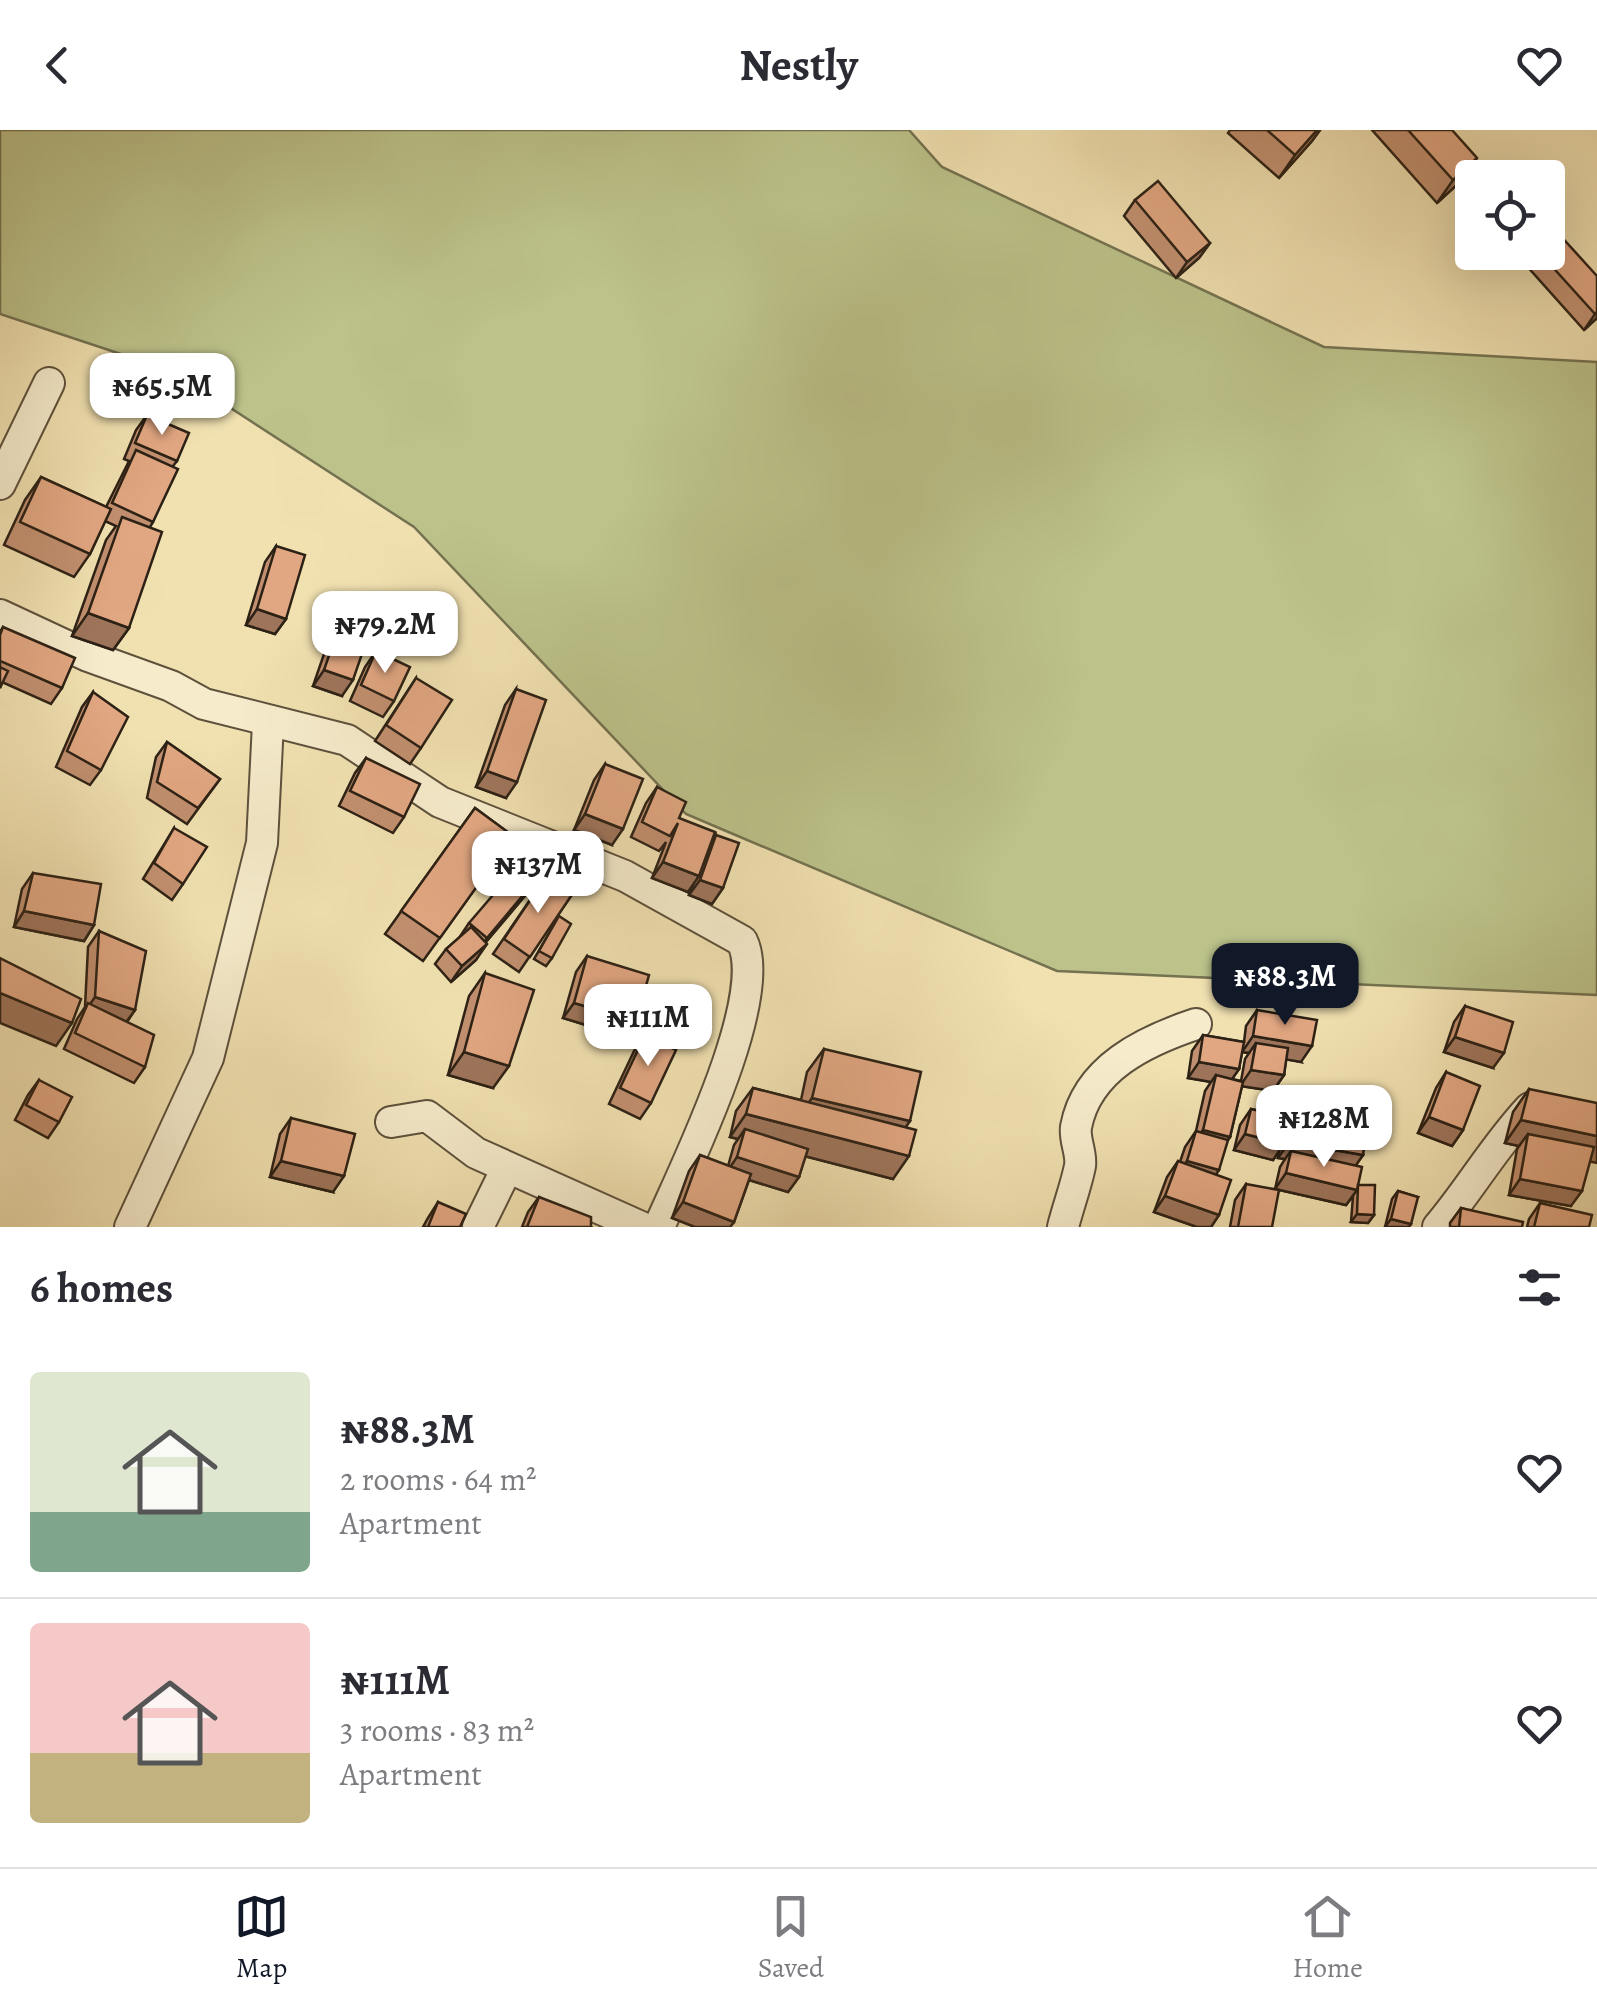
<!DOCTYPE html>
<meta charset="utf-8">
<style>
:root{--surface:#fff;--page:#f2f2f3;--text:#2b2b33;--muted:#7c7c81;--line:#e1e1e2;--accent:#111827}
body{margin:0;font-family:Alegreya,serif;background:var(--page);color:var(--text);height:100vh;display:flex;flex-direction:column;font-size:38px;white-space:nowrap}
*{box-sizing:border-box;margin:0}
p{font-size:32px;color:var(--muted)}
.icon{flex:none;width:55px;height:55px;fill:none;stroke:currentColor;stroke-width:2;stroke-linecap:round;stroke-linejoin:round}
.map{position:relative;height:1097px;overflow:hidden}
.details{display:flex;flex-direction:column;background:var(--surface);flex:1}
.details>*{flex:none}
.controls{position:absolute;left:1455px;top:30px;display:grid;gap:20px}
.controls a{display:grid;place-items:center;width:110px;height:110px;border-radius:10px;background:var(--surface);box-shadow:0 10px 40px #0002;font-size:50px}
.price{position:absolute;translate:-50% -85px;padding:0 22px;border-radius:20px;background:#fff;color:#222;font-size:32px;line-height:65px;filter:drop-shadow(0 2px 5px #0008)}
.price::after{content:'';position:absolute;left:50%;top:60px;width:30px;height:22px;margin-left:-15px;background:inherit;clip-path:polygon(0 0,100% 0,50% 100%)}
.price.current{background:var(--accent);color:#fff}
ul{padding:0;list-style:none}
li{display:flex;align-items:center;gap:30px;height:250px;padding:0 30px}
li+li{border-top:2px solid var(--line)}
li span{display:grid;place-items:center;flex:none;width:280px;height:200px;border-radius:10px;color:#555}
li>.icon{margin-inline-start:auto}
span .icon{width:120px;height:120px;fill:#fffc;stroke-width:1}
li b{font-size:42px}
h2{display:flex;justify-content:space-between;align-items:center;height:120px;padding:0 30px;font-size:42px}
header{display:flex;justify-content:space-between;align-items:center;height:130px;padding:0 30px;background:var(--surface);font-size:45px;font-weight:600}
.dock{display:flex;justify-content:space-around;align-items:center;height:140px;border-top:2px solid var(--line);background:var(--surface);font-size:28px;color:var(--muted)}
.dock a{display:grid;justify-items:center;gap:5px}
.dock .current{color:var(--accent)}
.map>svg:first-child{display:block}
</style>
<header><svg class="icon" aria-label="back" viewBox="0 0 24 24"><path d="M15 5l-7 7 7 7"/></svg>Nestly<svg class="icon" aria-label="heart" viewBox="0 0 24 24"><path d="M12 20l-8-8c-3-5 5-10 8-4 3-6 11-1 8 4z"/></svg></header>
<div class="map">
<svg width="1597" height="1097" viewBox="0 0 1597 1097">
<rect width="100%" height="100%" fill="#f1e1b1"/>
<filter id="stains"><feTurbulence type="fractalNoise" baseFrequency=".002" numOctaves="4"/><feColorMatrix values="0 0 0 0 .2 0 0 0 0 .09 0 0 0 0 .02 0 0 0 .5 -.17"/></filter>
<radialGradient id="worn" r=".72"><stop offset=".6" stop-color="#630" stop-opacity="0"/><stop offset="1" stop-color="#630" stop-opacity=".3"/></radialGradient>
<polygon fill="#bcc28a" stroke="#747250" stroke-width="2.5" points="0,0 909,0 942,37 1324,217 1597,232 1597,865 1057,841 726,701 686,684 414,397 175,242 0,184"/>
<g fill="none" stroke-linecap="round" stroke-linejoin="round">
<g stroke="#5d513c" stroke-width="34">
<g id="minor">
<polyline points="0,354 49,253"/>
<path d="M 0,485 L 88,526 L 171,556 L 204,574 L 347,610 L 440,672 L 625,746 L 742,811 C 770,867 685,1038 659,1097"/>
<polyline points="391,992 427,986 476,1023 641,1097"/>
<polyline points="130,1097 208,928 262,713 268,593"/>
<polyline points="478,1097 507,1038"/>
<path d="M 1063,1097 C 1068,1077 1076,1056 1080,1036 C 1082,1023 1074,1010 1076,997 C 1087,938 1145,911 1196,894"/>
<path d="M 1438,1097 C 1471,1058 1495,1015 1530,978"/>
</g>
</g>
<use href="#minor" stroke="#f6eccc" stroke-width="30"/>
</g>
<g fill="#c29070" stroke="#2c2115" stroke-width="2.5" fill-rule="evenodd">
<polygon points="1230,0 1320,0 1312,11 1279,48 1228,3"/>
<polygon points="1372,0 1452,0 1461,51 1437,73"/>
<polygon points="1135,70 1210,113 1199,128 1176,148 1124,86"/>
<polygon points="1519,122 1548,122 1597,146 1597,188 1584,200 1517,125"/>
<polygon points="147,285 177,331 173,336 153,392 150,397 129,498 113,520 72,506 106,410 116,396 105,391 90,424 74,447 4,415 25,370 41,347 106,377 129,331 124,329 136,300"/>
<polygon points="276,416 286,489 275,504 246,495 265,432"/>
<polygon points="345,479 342,566 313,556 334,495"/>
<polygon points="3,497 62,558 51,574 2,552 0,558 0,502"/>
<polygon points="376,521 394,571 383,587 350,571 365,537"/>
<polygon points="416,548 421,618 410,634 375,611"/>
<polygon points="516,559 506,668 476,657 505,575"/>
<polygon points="93,562 101,640 90,655 56,637 82,577"/>
<polygon points="167,612 220,649 187,694 147,668 156,627"/>
<polygon points="366,628 404,687 393,703 339,676 355,643"/>
<polygon points="605,634 612,715 574,700 594,650"/>
<polygon points="657,657 679,688 711,713 716,705 723,758 712,774 689,765 694,753 688,762 652,748 666,712 659,721 631,707 646,673"/>
<polygon points="475,678 513,706 423,831 385,804"/>
<polygon points="174,698 183,754 172,770 143,749"/>
<polygon points="33,743 94,795 84,811 14,797 22,759"/>
<polygon points="547,745 573,763 519,842 493,824"/>
<polygon points="529,761 485,813 476,830 451,852 435,834 446,819 459,808 469,793"/>
<polygon points="559,786 552,828 546,836 534,829"/>
<polygon points="99,801 135,880 127,892 145,937 134,953 64,919 77,889 85,877 88,817"/>
<polygon points="587,826 625,907 563,888 576,842"/>
<polygon points="485,843 493,958 448,945 469,866"/>
<polygon points="1465,876 1493,938 1444,922 1454,892"/>
<path d="M 1257,880 L 1301,932 L 1286,929 L 1284,945 L 1273,961 L 1242,956 L 1230,1007 L 1227,1011 L 1216,1045 L 1219,1085 L 1211,1097 L 1197,1097 L 1154,1082 L 1167,1047 L 1178,1031 L 1180,1032 L 1185,1017 L 1196,1001 L 1205,961 L 1211,952 L 1188,948 L 1192,921 L 1203,905 L 1244,912 L 1246,896 ZM 1242,922 L 1249,923 L 1245,929 L 1241,951 L 1232,949 L 1239,939 Z"/>
<polygon points="645,905 651,973 640,989 609,974 634,921"/>
<polygon points="824,919 906,997 893,1049 805,1026 799,1047 788,1062 749,1050 734,1092 730,1097 695,1097 672,1088 689,1041 700,1025 728,1036 734,1015 738,1009 730,1007 736,981 753,958 801,970 807,942"/>
<polygon points="1446,942 1463,1000 1452,1016 1418,1003 1436,958"/>
<polygon points="39,950 59,992 48,1008 15,990 28,965"/>
<polygon points="1529,959 1590,1031 1571,1076 1509,1065 1517,1019 1519,1016 1505,1013 1513,982"/>
<polygon points="1251,979 1290,989 1294,983 1363,1025 1355,1036 1358,1056 1374,1085 1368,1093 1351,1092 1353,1066 1346,1075 1275,1059 1280,1037 1285,1029 1278,1028 1279,1021 1273,1030 1234,1020 1240,995"/>
<polygon points="291,988 333,1062 270,1047 280,1004"/>
<polygon points="1246,1054 1272,1097 1230,1097 1235,1070"/>
<polygon points="1398,1061 1418,1067 1385,1097 1392,1069"/>
<polygon points="539,1067 591,1097 522,1097 528,1082"/>
<polygon points="438,1072 460,1097 423,1097 428,1088"/>
<polygon points="1540,1073 1589,1097 1527,1097 1529,1089"/>
<polygon points="1461,1078 1522,1097 1450,1097 1450,1093"/>
</g>
<g fill="#9e755b" stroke="#2c2115" stroke-width="2.5">
<polygon points="1317,0 1320,0 1312,11 1279,48 1295,25"/>
<polygon points="1477,28 1461,51 1437,73 1453,50"/>
<polygon points="1210,113 1199,128 1176,148 1187,132"/>
<polygon points="1597,182 1597,188 1584,200 1595,184"/>
<polygon points="257,479 286,489 275,504 246,495"/>
<polygon points="88,483 129,498 113,520 72,506"/>
<polygon points="324,540 353,550 342,566 313,556"/>
<polygon points="487,641 517,652 506,668 476,657"/>
<polygon points="585,684 623,699 612,715 574,700"/>
<polygon points="663,732 699,746 688,762 652,748"/>
<polygon points="540,745 529,761 476,824 487,808"/>
<polygon points="700,750 723,758 712,774 689,765"/>
<polygon points="24,781 94,795 84,811 14,797"/>
<polygon points="487,814 476,830 451,852 462,836"/>
<polygon points="0,863 72,893 56,916 0,893"/>
<polygon points="95,867 135,880 124,895 84,883"/>
<polygon points="574,873 636,891 625,907 563,888"/>
<polygon points="1253,906 1312,916 1301,932 1254,924 1256,913 1249,923 1242,922"/>
<polygon points="1455,907 1504,923 1493,938 1444,922"/>
<polygon points="464,922 509,936 493,958 448,945"/>
<polygon points="1199,932 1239,939 1228,955 1216,945 1211,952 1188,948"/>
<polygon points="1251,940 1284,945 1273,961 1240,956"/>
<polygon points="812,968 910,991 894,1014 796,991"/>
<polygon points="746,984 909,1026 893,1049 742,1010 745,999 738,1009 730,1007"/>
<polygon points="1429,987 1463,1000 1452,1016 1418,1003"/>
<polygon points="1521,990 1597,1006 1597,1033 1526,1018 1528,1004 1519,1016 1505,1013"/>
<polygon points="1203,1000 1230,1007 1220,1022 1192,1016"/>
<polygon points="1245,1004 1284,1014 1273,1030 1234,1020"/>
<polygon points="1289,1012 1363,1025 1352,1041 1291,1021 1285,1029 1278,1028"/>
<polygon points="737,1027 799,1047 788,1062 726,1043"/>
<polygon points="281,1031 344,1046 333,1062 270,1047"/>
<polygon points="1187,1031 1219,1040 1208,1056 1176,1047"/>
<polygon points="1286,1043 1357,1060 1346,1075 1275,1059"/>
<polygon points="1520,1049 1582,1061 1571,1076 1509,1065"/>
<polygon points="1165,1066 1219,1085 1211,1097 1197,1097 1154,1082"/>
<polygon points="683,1072 734,1092 730,1097 695,1097 672,1088"/>
<polygon points="1357,1084 1374,1085 1368,1093 1351,1092"/>
<polygon points="1391,1089 1411,1094 1409,1097 1385,1097"/>
</g>
<g fill="#e1a782" stroke="#2c2115" stroke-width="2.5">
<polygon points="1267,0 1317,0 1295,25"/>
<polygon points="1408,0 1452,0 1477,28 1453,50"/>
<polygon points="1158,51 1210,113 1187,132 1135,70"/>
<polygon points="1548,92 1597,146 1597,182 1595,184 1539,122 1548,122"/>
<polygon points="147,285 189,303 177,331 135,313"/>
<polygon points="136,320 178,339 153,392 112,373"/>
<polygon points="41,347 111,379 90,424 20,392"/>
<polygon points="122,387 162,402 129,498 88,483"/>
<polygon points="276,416 305,425 286,489 257,479"/>
<polygon points="345,479 374,489 353,550 324,540"/>
<polygon points="3,497 75,528 62,558 0,531 0,505"/>
<polygon points="376,521 410,537 394,571 361,555"/>
<polygon points="0,537 8,541 0,558"/>
<polygon points="416,548 452,570 421,618 386,595"/>
<polygon points="516,559 546,570 517,652 487,641"/>
<polygon points="93,562 128,587 101,640 67,621"/>
<polygon points="167,612 220,649 198,678 157,652"/>
<polygon points="366,628 420,654 404,687 350,661"/>
<polygon points="605,634 643,649 623,699 585,684"/>
<polygon points="657,657 686,672 679,688 715,702 699,746 663,732 678,693 670,706 642,692"/>
<polygon points="475,678 513,706 440,808 401,781"/>
<polygon points="174,698 207,717 183,754 154,733"/>
<polygon points="716,705 739,713 723,758 700,750"/>
<polygon points="523,730 540,745 487,808 469,793"/>
<polygon points="33,743 101,754 94,795 24,781"/>
<polygon points="547,745 573,763 530,827 504,809"/>
<polygon points="559,786 571,794 552,828 539,821"/>
<polygon points="471,797 487,814 462,836 446,819"/>
<polygon points="99,801 146,821 135,880 95,867"/>
<polygon points="587,826 649,845 636,891 574,873"/>
<polygon points="0,828 81,869 72,893 0,863"/>
<polygon points="485,843 534,860 509,936 464,922"/>
<polygon points="88,873 154,905 145,937 75,903"/>
<polygon points="1465,876 1513,892 1504,923 1455,907"/>
<polygon points="1257,880 1317,890 1312,916 1253,906"/>
<polygon points="645,905 676,920 651,973 620,958"/>
<polygon points="1203,905 1244,912 1239,939 1199,932"/>
<polygon points="1256,913 1288,918 1284,945 1251,940"/>
<polygon points="824,919 921,942 910,991 812,968"/>
<polygon points="1446,942 1480,956 1463,1000 1429,987"/>
<polygon points="1216,945 1243,952 1230,1007 1203,1000"/>
<polygon points="39,950 72,967 59,992 26,975"/>
<polygon points="753,958 916,1000 909,1026 746,984"/>
<polygon points="1529,959 1597,973 1597,1006 1521,990"/>
<polygon points="1251,979 1290,988 1284,1014 1245,1004"/>
<polygon points="1294,983 1367,996 1363,1025 1289,1012"/>
<polygon points="291,988 355,1004 344,1046 281,1031"/>
<polygon points="745,999 808,1019 799,1047 737,1027"/>
<polygon points="1196,1001 1228,1010 1219,1040 1187,1031"/>
<polygon points="1528,1004 1594,1017 1582,1061 1520,1049"/>
<polygon points="1291,1021 1362,1037 1357,1060 1286,1043"/>
<polygon points="700,1025 751,1044 734,1092 683,1072"/>
<polygon points="1178,1031 1231,1050 1219,1085 1165,1066"/>
<polygon points="1246,1054 1279,1060 1272,1097 1238,1097"/>
<polygon points="1358,1055 1375,1055 1374,1085 1357,1084"/>
<polygon points="1398,1061 1418,1067 1411,1094 1391,1089"/>
<polygon points="539,1067 591,1087 591,1097 527,1097"/>
<polygon points="438,1072 466,1084 460,1097 428,1097"/>
<polygon points="1540,1073 1592,1085 1589,1097 1534,1097"/>
<polygon points="1461,1078 1523,1092 1522,1097 1459,1097"/>
</g>
<rect width="100%" height="100%" filter="url(#stains)"/>
<rect width="100%" height="100%" fill="url(#worn)"/>
</svg>
<div class="controls">
<a><svg class="icon" aria-label="locate" viewBox="0 0 24 24"><circle cx="12" cy="12" r="6"/><path d="M12 2v4M12 18v4M2 12h4M18 12h4"/></svg></a>
</div>
<b class="price" style="left:162px;top:308px">₦65.5M</b>
<b class="price" style="left:385px;top:546px">₦79.2M</b>
<b class="price" style="left:538px;top:786px">₦137M</b>
<b class="price current" style="left:1285px;top:898px">₦88.3M</b>
<b class="price" style="left:648px;top:939px">₦111M</b>
<b class="price" style="left:1324px;top:1040px">₦128M</b>
</div>
<section class="details">
<h2>6 homes<svg class="icon" aria-label="filters" viewBox="0 0 24 24"><path d="M4 7h16M4 17h16"/><circle cx="9" cy="7" r="2"/><circle cx="15" cy="17" r="2"/></svg></h2>
<ul>
<li><span style="background:linear-gradient(#dfe7d0 70%,#7fa58c 0)"><svg class="icon" aria-label="home" viewBox="0 0 24 24"><path d="M3 11l9-7 9 7M6 9v11h12V9"/></svg></span><div><b>₦88.3M</b><p>2 rooms · 64 m²</p><p>Apartment</p></div><svg class="icon" aria-label="heart" viewBox="0 0 24 24"><path d="M12 20l-8-8c-3-5 5-10 8-4 3-6 11-1 8 4z"/></svg></li>
<li><span style="background:linear-gradient(#f6c9c9 65%,#c2b280 0)"><svg class="icon" aria-label="home" viewBox="0 0 24 24"><path d="M3 11l9-7 9 7M6 9v11h12V9"/></svg></span><div><b>₦111M</b><p>3 rooms · 83 m²</p><p>Apartment</p></div><svg class="icon" aria-label="heart" viewBox="0 0 24 24"><path d="M12 20l-8-8c-3-5 5-10 8-4 3-6 11-1 8 4z"/></svg></li>
</ul>
</section>
<nav class="dock">
<a class="current"><svg class="icon" aria-label="map" viewBox="0 0 24 24"><path d="M3 6l6-2 6 2 6-2v14l-6 2-6-2-6 2zM9 4v14M15 6v14"/></svg>Map</a>
<a><svg class="icon" aria-label="saved" viewBox="0 0 24 24"><path d="M7 4h10v16l-5-4-5 4z"/></svg>Saved</a>
<a><svg class="icon" aria-label="home" viewBox="0 0 24 24"><path d="M3 11l9-7 9 7M6 9v11h12V9"/></svg>Home</a>
</nav>
